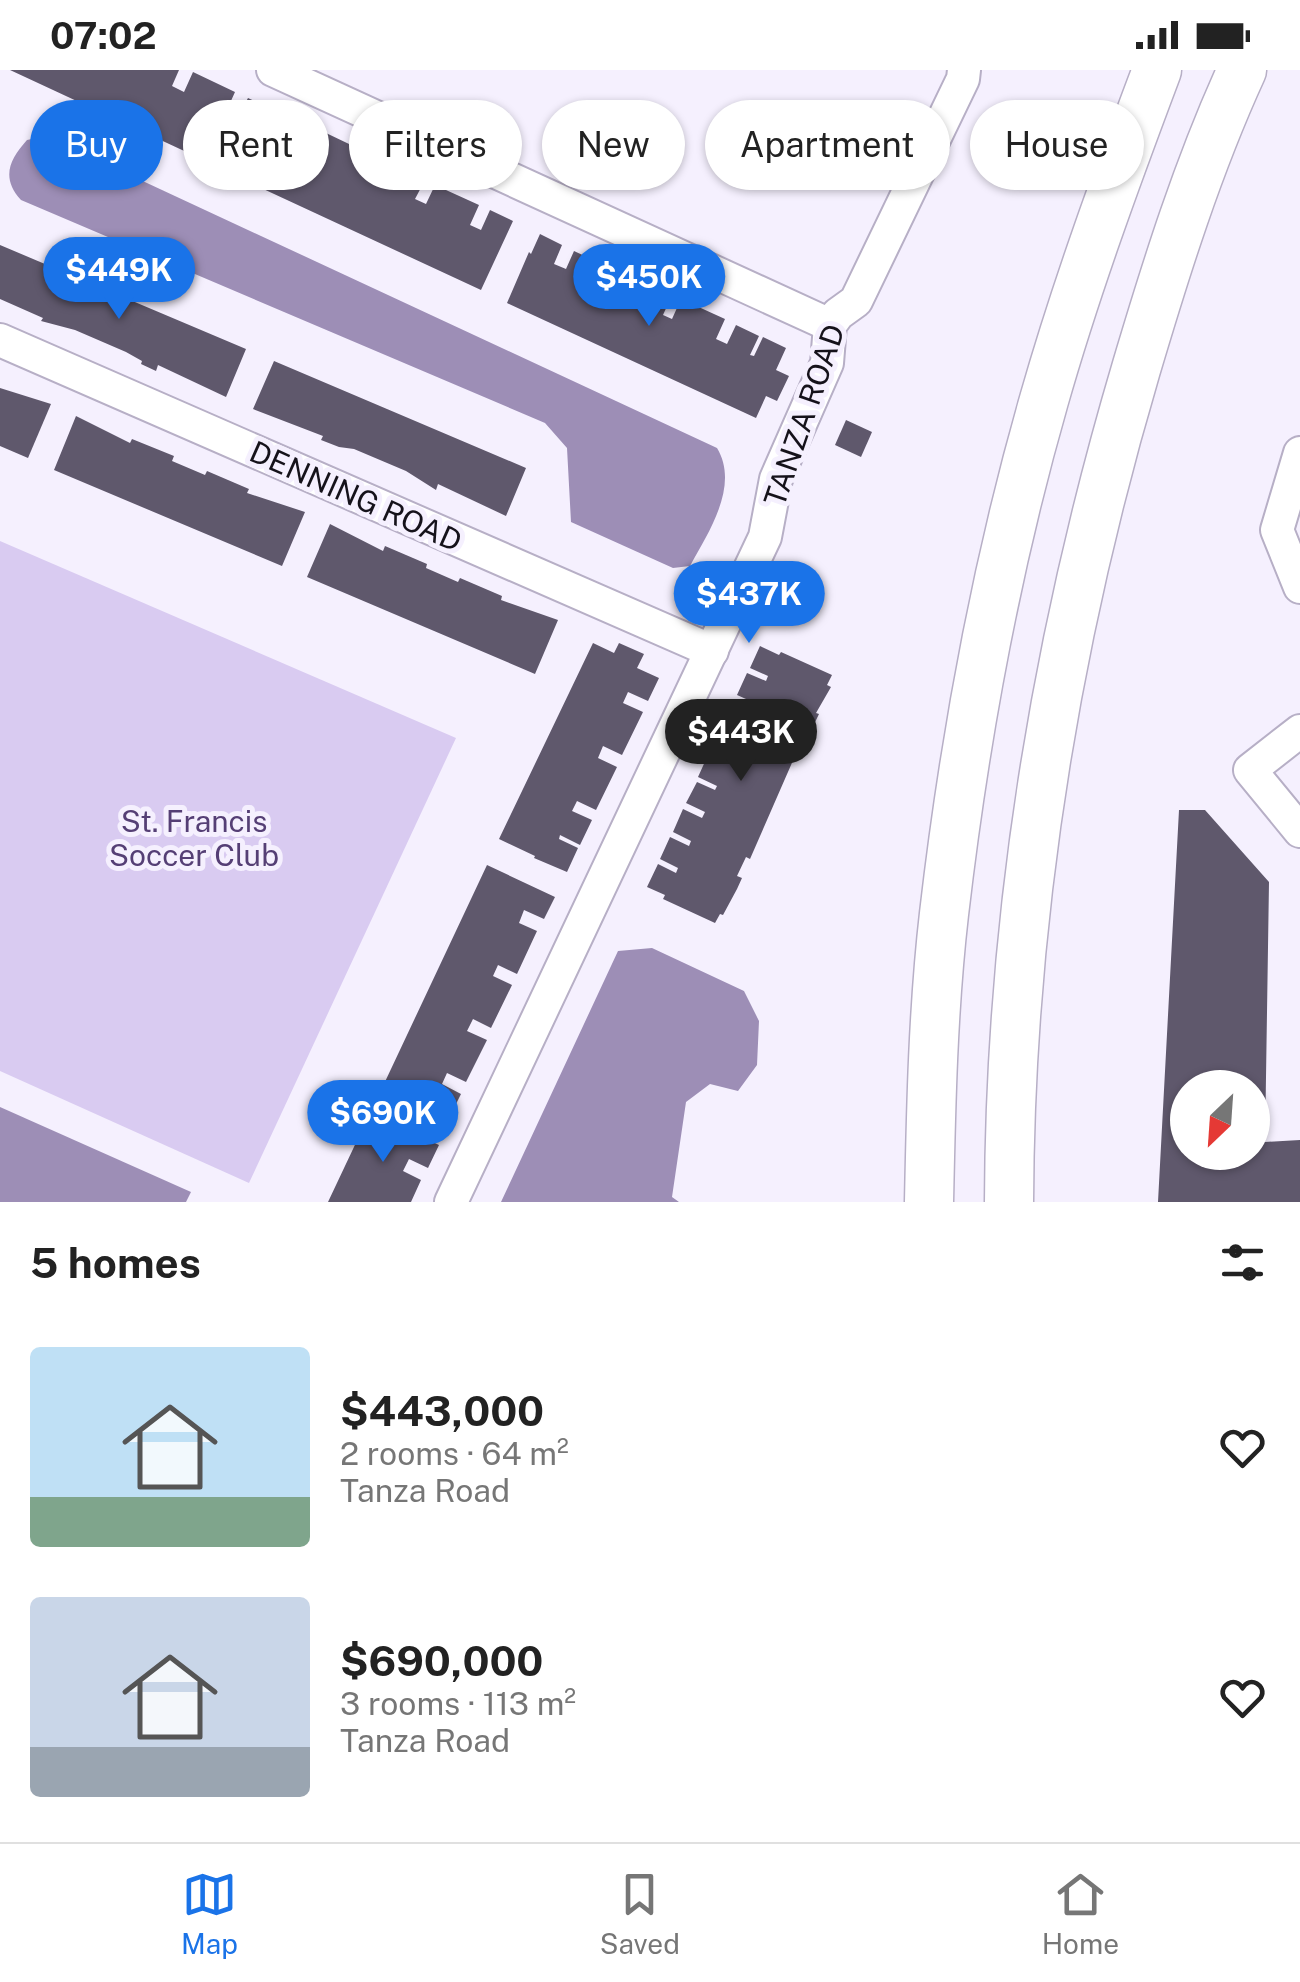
<!DOCTYPE html>
<meta charset="utf-8">
<style>
:root{--surface:#fff;--page:#f2f2f2;--text:#222;--muted:#767676;--line:#e0e0e0;--accent:#1a73e8}
body{margin:0;font-family:"Public Sans",sans-serif;background:var(--page);color:var(--text);height:100vh;display:flex;flex-direction:column;font-size:38px;white-space:nowrap}
*{box-sizing:border-box;margin:0}
p{font-size:32px;color:var(--muted)}
.icon{flex:none;width:55px;height:55px;fill:none;stroke:currentColor;stroke-width:2;stroke-linecap:round;stroke-linejoin:round}
.map{position:relative;height:1132px;overflow:hidden}
.drawer{display:flex;flex-direction:column;background:var(--surface);flex:1}
.drawer>*{flex:none}
.banner{position:absolute;left:30px;top:30px;width:1240px;height:90px;display:flex;gap:20px}
.needle{width:65px;rotate:205deg}
.controls{position:absolute;left:1170px;top:1000px;display:grid;gap:20px}
.controls a{display:grid;place-items:center;width:100px;height:100px;border-radius:50%;background:var(--surface);box-shadow:0 2px 8px #0004;font-size:50px}
.price{position:absolute;translate:-50% -85px;padding:0 22px;border-radius:35px;background:var(--accent);color:#fff;font-size:32px;line-height:65px;filter:drop-shadow(0 2px 5px #0008)}
.price::after{content:'';position:absolute;left:50%;top:60px;width:30px;height:22px;margin-left:-15px;background:inherit;clip-path:polygon(0 0,100% 0,50% 100%)}
.price.active{background:#222;color:#fff}
ul{padding:0;list-style:none}
li{display:flex;align-items:center;gap:30px;height:250px;padding:0 30px}
li span{display:grid;place-items:center;flex:none;width:280px;height:200px;border-radius:10px;color:#555}
li>.icon{margin-inline-start:auto}
span .icon{width:120px;height:120px;fill:#fffc;stroke-width:1}
li b{font-size:42px}
h2{display:flex;justify-content:space-between;align-items:center;height:120px;padding:0 30px;font-size:42px}
.pill{padding:0 35px;border-radius:45px;background:var(--surface);box-shadow:0 2px 8px #0004;font-size:35px;line-height:90px}
.pill.active{background:var(--accent);color:#fff}
.status{display:flex;justify-content:space-between;align-items:center;height:70px;padding:0 50px;background:var(--surface);direction:ltr}
.status svg{height:28px;fill:currentColor}
.dock{display:flex;justify-content:space-around;align-items:center;height:140px;border-top:2px solid var(--line);background:var(--surface);font-size:28px;color:var(--muted)}
.dock a{display:grid;justify-items:center;gap:5px}
.dock .active{color:var(--accent)}
.map>svg:first-child{display:block}
</style>
<div class="status"><b>07:02</b><svg viewBox="0 0 49 12"><path d="M0 12V9h3v3zM5 12V6h3v6zM10 12V3h3v9zM15 12V0h3v12zM26 1h20v11H26zM47 4h2v5h-2z"/></svg></div>
<div class="map">
<svg width="1300" height="1132" viewBox="0 0 1300 1132">
<rect width="100%" height="100%" fill="#f5f0fe"/>
<polygon fill="#d9cbf1" points="0,471 456,668 249,1113 0,1001"/>
<g fill="#9d8eb6">
<path d="M 46,66 L 717,378 C 740,416 708,463 690,496 L 673,498 L 571,452 L 567,378 L 545,353 L 21,130 C 1,108 9,90 27,70 Z"/>
<polygon points="652,878 744,921 759,951 757,995 738,1021 710,1014 686,1032 672,1127 679,1132 501,1132 618,881"/>
<polygon points="0,1037 191,1122 186,1132 0,1132"/>
</g>
<g fill="#5f586c" fill-rule="evenodd">
<polygon points="10,0 179,0 172,16 184,22 193,2 235,22 226,42 238,47 248,28 270,38 238,106"/>
<polygon points="291,48 315,59 306,78 317,83 326,63 370,84 361,104 372,109 381,89 425,110 415,129 426,134 435,115 479,135 470,155 481,160 490,140 513,151 481,220 259,117"/>
<polygon points="540,164 562,175 554,194 566,199 574,181 617,201 608,220 620,225 629,205 672,225 663,245 672,249 681,229 725,249 716,269 727,274 736,255 759,266 750,285 754,286 763,267 786,278 776,300 789,306 777,331 766,326 756,348 507,233 529,182 531,184"/>
<polygon points="0,175 246,279 226,327 158,295 156,301 141,294 142,291 126,282 75,260 41,251 43,248 0,229"/>
<polygon points="274,291 526,398 506,446 438,414 436,420 406,401 354,379 339,377 321,370 323,366 253,339"/>
<polygon points="0,318 51,334 28,388 0,376"/>
<polygon points="76,346 130,373 132,369 174,386 172,391 205,405 207,401 249,419 247,423 305,442 282,496 54,400"/>
<polygon points="846,350 872,362 861,387 835,375"/>
<polygon points="330,454 383,481 385,476 427,494 426,498 458,512 460,508 502,526 501,530 558,550 535,604 307,507"/>
<polygon points="593,573 614,583 619,573 644,584 637,598 659,608 648,631 628,622 623,633 643,642 622,685 603,676 598,688 617,697 596,740 577,731 572,741 592,750 580,775 560,765 559,769 578,778 567,802 534,788 535,786 499,769"/>
<polygon points="760,576 779,585 781,582 832,605 827,615 831,617 816,643 819,644 801,681 798,679 750,789 746,787 737,806 742,808 737,819 723,845 720,844 715,853 663,829 665,825 647,817 658,794 676,803 678,798 660,789 670,767 689,776 691,771 673,762 683,739 702,748 705,742 686,733 697,712 715,720 717,716 698,707 708,685 727,694 729,688 711,679 721,657 741,666 743,661 724,653 734,630 753,639 755,633 737,625 747,603 766,611 768,606 750,598"/>
<path d="M 1179,740 L 1205,740 L 1269,812 L 1265,1072 L 1300,1070 L 1300,1132 L 1158,1132 ZM 1188,1018 L 1252,1018 L 1252,1082 L 1188,1082 Z"/>
<polygon points="487,795 555,827 544,849 524,840 519,853 537,861 517,904 498,895 493,906 512,915 491,958 473,949 467,961 487,970 466,1012 447,1003 442,1014 461,1024 450,1046 431,1038 430,1041 383,1016"/>
<polygon points="370,1043 439,1075 428,1098 409,1089 403,1101 421,1110 411,1132 328,1132"/>
</g>
<g fill="none" stroke-linecap="round" stroke-linejoin="round">
<g stroke="#b7afc6" stroke-width="36">
<g id="minor">
<polyline points="273,0 830,255"/>
<polyline points="0,270 712,581"/>
<polyline points="1300,383 1277,460 1300,517"/>
<polyline points="1300,661 1250,700 1300,761"/>
<polyline points="451,1132 765,467 776,409 827,293 830,255 838,244 856,231 963,9 964,0"/>
</g>
</g>
<g stroke="#b7afc6" stroke-width="51">
<g id="highway">
<path d="M 929,1132 C 931,1036 933,939 944,844 C 964,672 996,497 1044,330 C 1076,218 1116,109 1157,0"/>
<path d="M 1009,1132 C 1010,850 1056,569 1136,299 C 1166,198 1198,96 1242,0"/>
</g>
</g>
<use href="#minor" stroke="#fff" stroke-width="32"/>
<use href="#highway" stroke="#fff" stroke-width="48"/>
</g>
<g text-anchor="middle" dominant-baseline="central" stroke-width="10" stroke-linejoin="round" paint-order="stroke">
<g font-size="30" fill="#15121a" stroke="#f5f0fe">
<text transform="translate(804 345) rotate(-71)">TANZA ROAD</text>
<text transform="translate(356 426) rotate(24)">DENNING ROAD</text>
</g>
<g font-size="30" fill="#553f75" stroke="#f5f0fe">
<text x="194" y="751">St. Francis<tspan x="194" dy="34">Soccer Club</tspan></text>
</g>
</g>
</svg>
<div class="controls">
<a><svg class="needle" viewBox="-14 -14 28 28"><path d="M0-13l5 13h-10z" fill="#e53935"/><path d="M0 13l5-13h-10z" fill="#767676"/></svg></a>
</div>
<b class="price" style="left:119px;top:252px">$449K</b>
<b class="price" style="left:649px;top:259px">$450K</b>
<b class="price" style="left:749px;top:576px">$437K</b>
<b class="price active" style="left:741px;top:714px">$443K</b>
<b class="price" style="left:383px;top:1095px">$690K</b>
<div class="banner">
<a class="pill active">Buy</a>
<a class="pill">Rent</a>
<a class="pill">Filters</a>
<a class="pill">New</a>
<a class="pill">Apartment</a>
<a class="pill">House</a>
</div>
</div>
<section class="drawer">
<h2>5 homes<svg class="icon" aria-label="filters" viewBox="0 0 24 24"><path d="M4 7h16M4 17h16"/><circle cx="9" cy="7" r="2"/><circle cx="15" cy="17" r="2"/></svg></h2>
<ul>
<li><span style="background:linear-gradient(#bfe0f5 75%,#7fa58c 0)"><svg class="icon" aria-label="home" viewBox="0 0 24 24"><path d="M3 11l9-7 9 7M6 9v11h12V9"/></svg></span><div><b>$443,000</b><p>2 rooms · 64 m²</p><p>Tanza Road</p></div><svg class="icon" aria-label="heart" viewBox="0 0 24 24"><path d="M12 20l-8-8c-3-5 5-10 8-4 3-6 11-1 8 4z"/></svg></li>
<li><span style="background:linear-gradient(#c9d6e8 75%,#9aa5b1 0)"><svg class="icon" aria-label="home" viewBox="0 0 24 24"><path d="M3 11l9-7 9 7M6 9v11h12V9"/></svg></span><div><b>$690,000</b><p>3 rooms · 113 m²</p><p>Tanza Road</p></div><svg class="icon" aria-label="heart" viewBox="0 0 24 24"><path d="M12 20l-8-8c-3-5 5-10 8-4 3-6 11-1 8 4z"/></svg></li>
</ul>
</section>
<nav class="dock">
<a class="active"><svg class="icon" aria-label="map" viewBox="0 0 24 24"><path d="M3 6l6-2 6 2 6-2v14l-6 2-6-2-6 2zM9 4v14M15 6v14"/></svg>Map</a>
<a><svg class="icon" aria-label="saved" viewBox="0 0 24 24"><path d="M7 4h10v16l-5-4-5 4z"/></svg>Saved</a>
<a><svg class="icon" aria-label="home" viewBox="0 0 24 24"><path d="M3 11l9-7 9 7M6 9v11h12V9"/></svg>Home</a>
</nav>
